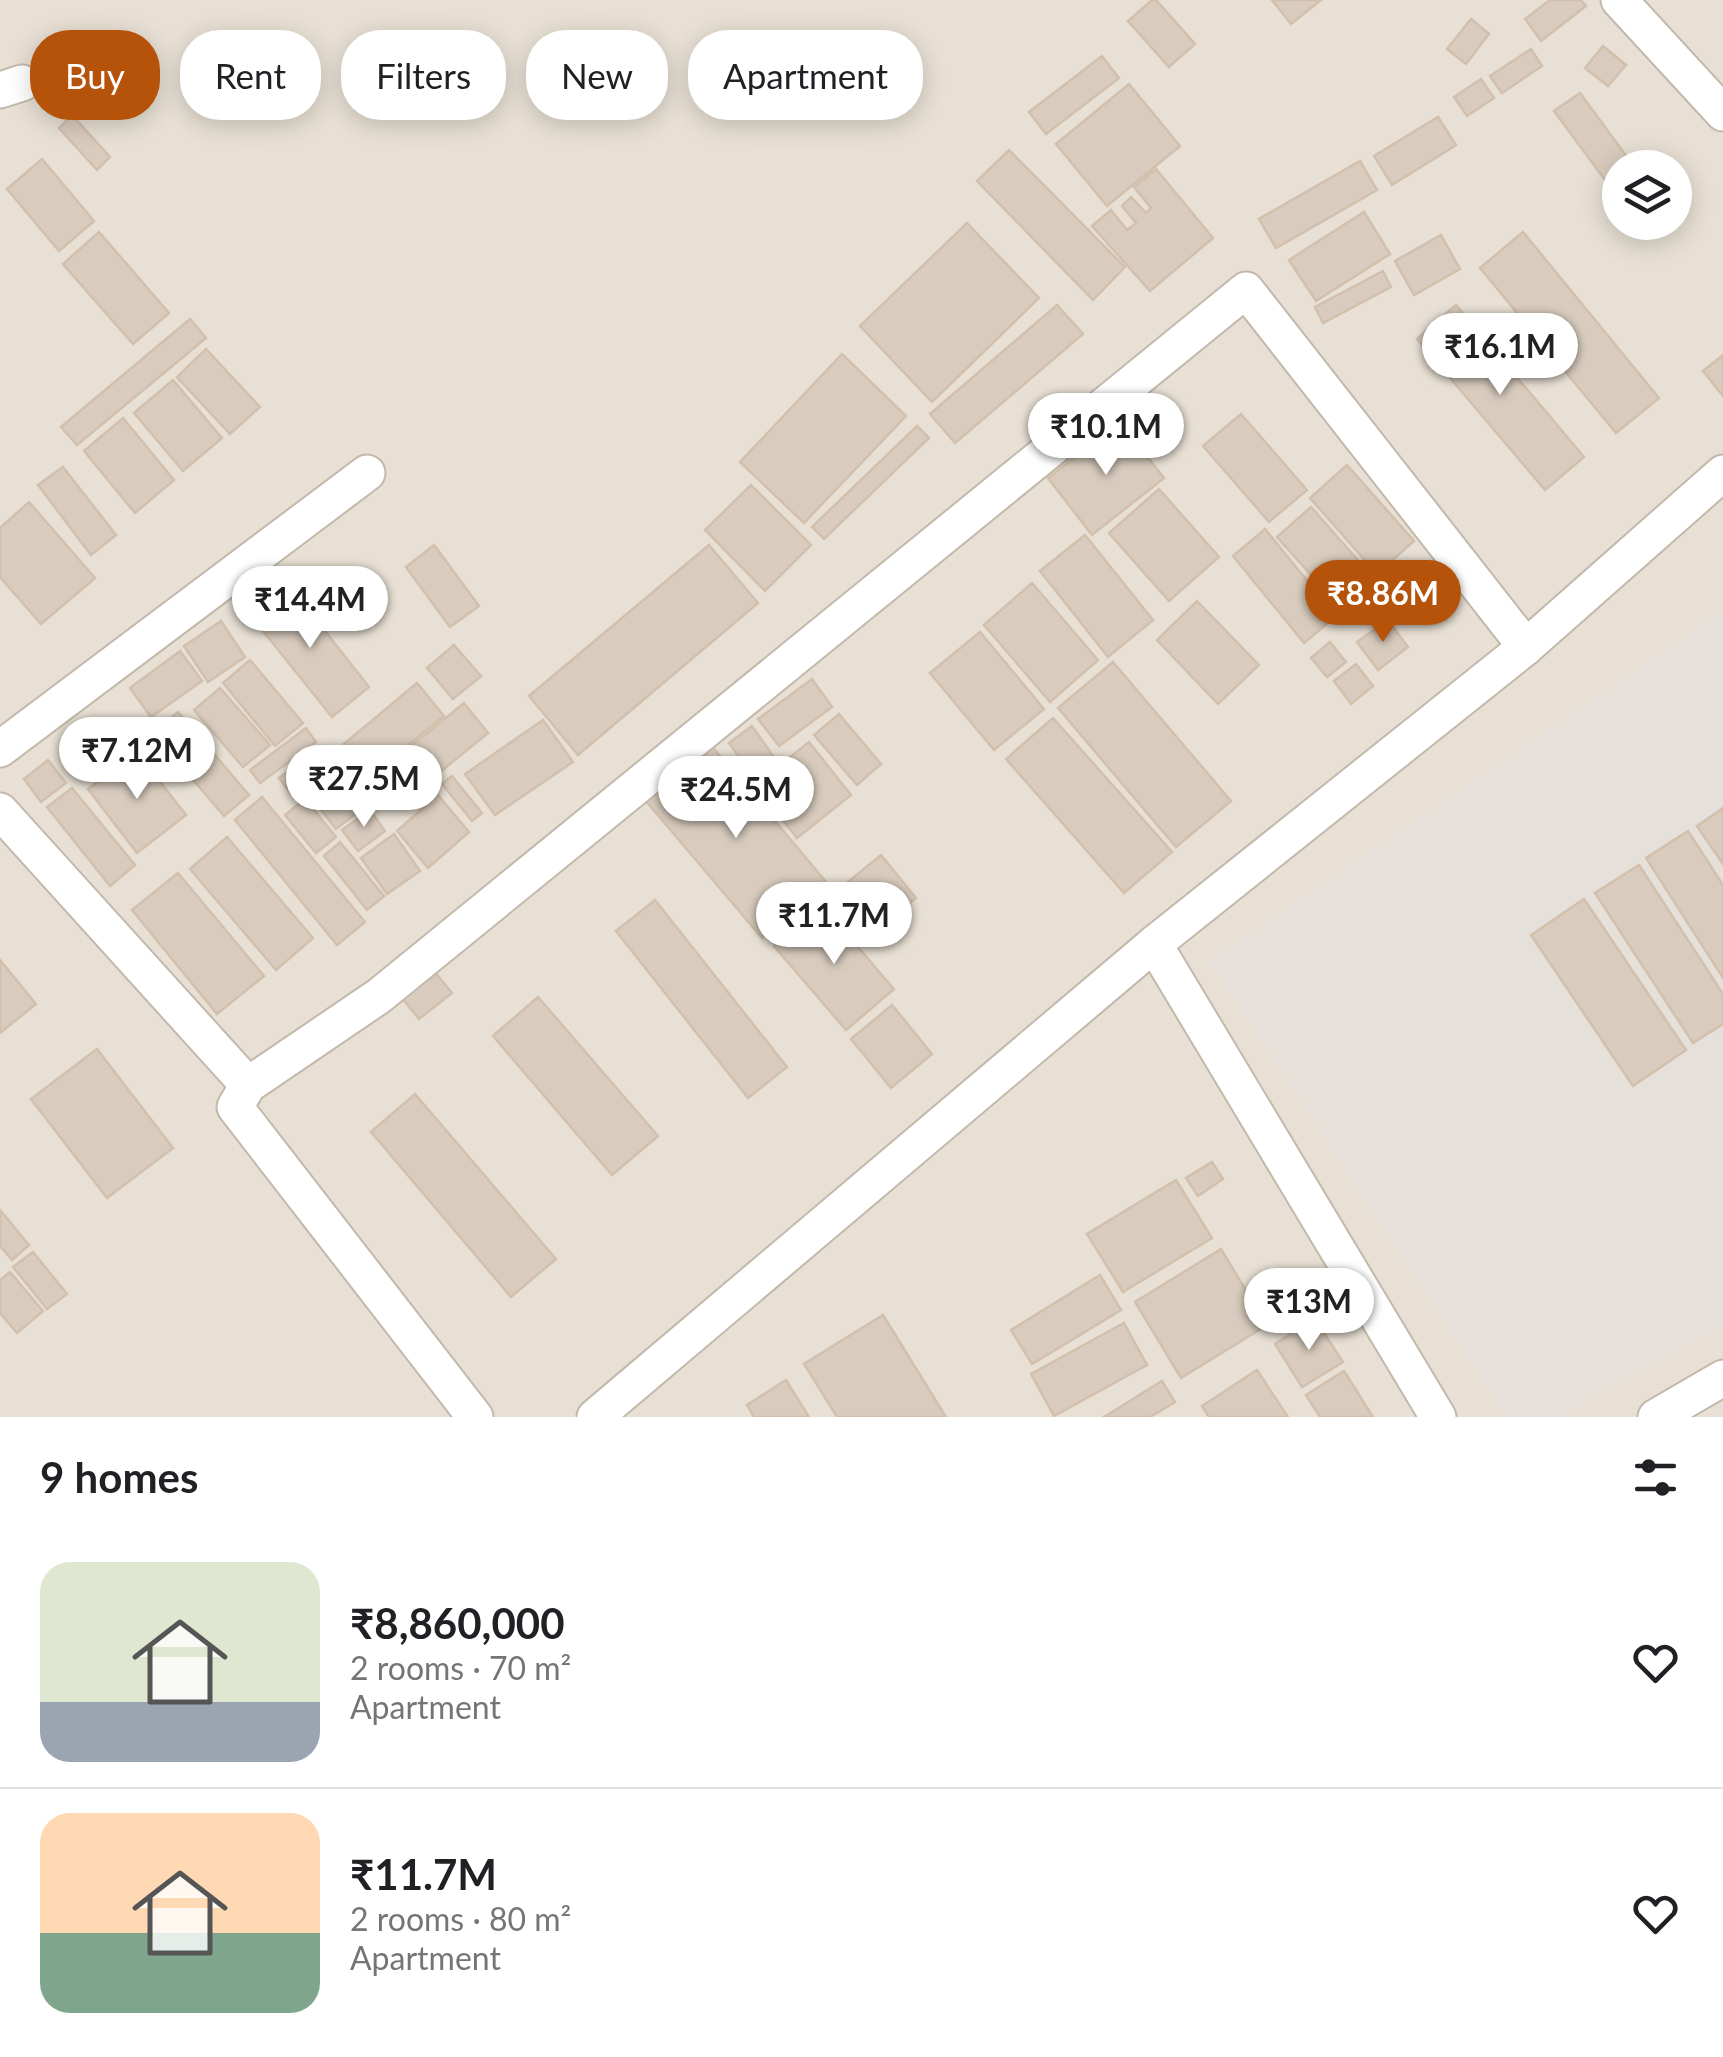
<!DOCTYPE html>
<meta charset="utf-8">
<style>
:root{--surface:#fff;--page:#f2f2f2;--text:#202124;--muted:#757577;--line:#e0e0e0;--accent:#b45309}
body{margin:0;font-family:Lato,sans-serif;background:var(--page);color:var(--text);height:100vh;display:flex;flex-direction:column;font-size:38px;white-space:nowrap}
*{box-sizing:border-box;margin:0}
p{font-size:32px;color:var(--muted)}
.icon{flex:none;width:55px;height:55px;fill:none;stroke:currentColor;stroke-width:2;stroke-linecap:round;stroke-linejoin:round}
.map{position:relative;height:1417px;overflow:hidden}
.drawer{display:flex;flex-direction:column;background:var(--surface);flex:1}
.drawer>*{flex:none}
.top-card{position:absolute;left:30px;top:30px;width:1000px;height:90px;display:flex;gap:20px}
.tools{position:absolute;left:1602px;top:150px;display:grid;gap:20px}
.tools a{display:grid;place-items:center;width:90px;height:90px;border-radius:50%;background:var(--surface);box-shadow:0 5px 25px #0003;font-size:50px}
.price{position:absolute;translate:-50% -85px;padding:0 22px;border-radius:35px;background:#fff;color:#222;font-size:32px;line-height:65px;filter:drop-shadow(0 2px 5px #0008)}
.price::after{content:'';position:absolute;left:50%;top:60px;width:30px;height:22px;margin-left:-15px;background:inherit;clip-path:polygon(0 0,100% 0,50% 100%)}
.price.current{background:var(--accent);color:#fff}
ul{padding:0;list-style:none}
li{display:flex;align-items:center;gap:30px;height:250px;padding:0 40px}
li+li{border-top:2px solid var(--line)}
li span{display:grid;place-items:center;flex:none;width:280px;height:200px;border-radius:30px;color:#555}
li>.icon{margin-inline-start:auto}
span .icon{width:120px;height:120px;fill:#fffc;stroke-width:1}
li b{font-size:42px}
h2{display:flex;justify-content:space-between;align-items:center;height:120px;padding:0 40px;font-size:42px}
.chip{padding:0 35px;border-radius:40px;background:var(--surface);box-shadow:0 5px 25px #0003;font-size:35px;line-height:90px}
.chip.current{background:var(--accent);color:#fff}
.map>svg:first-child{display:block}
</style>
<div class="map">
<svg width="1723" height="1417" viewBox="0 0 1723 1417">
<rect width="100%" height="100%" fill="#f4efe6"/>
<path fill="#e8e0d4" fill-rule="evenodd" d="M 0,0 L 1723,0 L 1723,1417 L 0,1417 ZM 1620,168 L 1675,168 L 1675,222 L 1620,222 Z"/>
<polygon fill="#e6e0db" points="1723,611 1723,1324 1560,1417 1507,1417 1209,961"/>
<g fill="#d9ccbe" stroke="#d2c0ad" stroke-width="2.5">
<polygon points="1152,0 1156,0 1195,44 1169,67 1128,21"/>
<polygon points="1272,0 1321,0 1291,24"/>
<polygon points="1550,0 1581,0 1586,6 1541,41 1525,19"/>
<polygon points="1471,19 1489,34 1466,64 1447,49"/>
<polygon points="1603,46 1626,65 1608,86 1585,68"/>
<polygon points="1531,49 1542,66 1502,93 1490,76"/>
<polygon points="1102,56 1119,78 1046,134 1029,112"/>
<polygon points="1481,79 1494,98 1467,116 1454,97"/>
<polygon points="1129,84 1180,146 1107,206 1056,144"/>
<polygon points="1580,93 1633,165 1620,168 1620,175 1608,184 1554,111"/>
<polygon points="72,115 110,157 97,170 59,128"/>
<polygon points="1438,117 1456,145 1392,185 1374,156"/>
<polygon points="1009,150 1125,267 1093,300 977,181"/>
<polygon points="42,159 94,221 59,251 7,189"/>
<polygon points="1360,161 1377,190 1276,248 1259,219"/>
<polygon points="1156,169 1213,238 1150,291 1092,226 1111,210 1127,230 1136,223 1122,206 1131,197 1146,213 1151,208 1134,187"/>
<polygon points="1364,212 1390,254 1316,301 1289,260"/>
<polygon points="967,223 1039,298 932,402 860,326"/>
<polygon points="99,232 169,313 133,344 63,264"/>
<polygon points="1523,232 1659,398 1616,433 1480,268"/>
<polygon points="1441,235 1460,269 1414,295 1395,261"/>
<polygon points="1383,271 1391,287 1323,323 1315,307"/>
<polygon points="1057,305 1083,334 955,443 930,414"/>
<polygon points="1456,305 1584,457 1545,490 1417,339"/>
<polygon points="190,319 206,338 77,445 61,427"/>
<polygon points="206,349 260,407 230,434 177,377"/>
<polygon points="842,354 906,416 804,523 740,462"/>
<polygon points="1723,355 1723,396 1703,371"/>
<polygon points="173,380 222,438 183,471 134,413"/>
<polygon points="1241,414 1307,490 1269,522 1203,446"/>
<polygon points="123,418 174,480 135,513 84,451"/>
<polygon points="1120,422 1164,478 1092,535 1048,478"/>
<polygon points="917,426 929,438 824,539 812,527"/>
<polygon points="1347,465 1414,541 1377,574 1310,498"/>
<polygon points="63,467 116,535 91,555 38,485"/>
<polygon points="751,485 811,545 765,591 705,530"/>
<polygon points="1159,489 1219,557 1169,601 1109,533"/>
<polygon points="29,502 95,578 41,624 0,577 0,528"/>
<polygon points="1311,507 1372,576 1338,605 1277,537"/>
<polygon points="1265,529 1336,616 1304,643 1233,556"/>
<polygon points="1085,535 1153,620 1108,657 1040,571"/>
<polygon points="434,545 479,606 450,627 406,567"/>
<polygon points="709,545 758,603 578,755 529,696"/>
<polygon points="1032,583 1098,660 1050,702 984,625"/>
<polygon points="289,585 369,687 332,717 251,616"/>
<polygon points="1197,601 1259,665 1218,704 1157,640"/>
<polygon points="1388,620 1408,647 1378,670 1357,642"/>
<polygon points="221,621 245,657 208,682 184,646"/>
<polygon points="980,632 1044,709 994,750 930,673"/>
<polygon points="1330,642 1346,662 1327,677 1311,658"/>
<polygon points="454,645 481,676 453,699 427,668"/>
<polygon points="180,651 202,681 151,717 130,688"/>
<polygon points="250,660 303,723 275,746 223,683"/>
<polygon points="1113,662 1231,801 1176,847 1058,708"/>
<polygon points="1356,664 1373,686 1351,704 1334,681"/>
<polygon points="812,679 832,707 779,746 758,719"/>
<polygon points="417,683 444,716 370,776 344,744"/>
<polygon points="220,688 270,745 243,767 194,710"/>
<polygon points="464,703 488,733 396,808 372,778"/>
<polygon points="178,712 249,795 224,816 153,733"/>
<polygon points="839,714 881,764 857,785 814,735"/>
<polygon points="1053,718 1172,852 1124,893 1006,759"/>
<polygon points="543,720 573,762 495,815 465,774"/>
<polygon points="752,726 773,756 750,772 729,743"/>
<polygon points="306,728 316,742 260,783 250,770"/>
<polygon points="809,742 851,795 797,838 755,785"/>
<polygon points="710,744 827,883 762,938 645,800"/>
<polygon points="323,746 335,762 291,794 279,778"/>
<polygon points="137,752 186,815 137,853 88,789"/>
<polygon points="48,760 66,783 41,802 24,779"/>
<polygon points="342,765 371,802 336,829 307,792"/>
<polygon points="452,776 482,813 472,821 442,784"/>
<polygon points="72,788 135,865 110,886 47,807"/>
<polygon points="438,795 469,832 428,868 397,831"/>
<polygon points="262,797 365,922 337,945 235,820"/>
<polygon points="305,799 336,837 316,853 285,815"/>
<polygon points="1723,808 1723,864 1697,826"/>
<polygon points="370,810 385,831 358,851 342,830"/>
<polygon points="1688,831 1723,885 1723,978 1646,858"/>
<polygon points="394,834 420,871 387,894 361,858"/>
<polygon points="227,837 313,938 276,970 190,869"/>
<polygon points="340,842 384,896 367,910 324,856"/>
<polygon points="881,855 916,898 866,938 832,895"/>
<polygon points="1639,865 1723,994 1723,1024 1693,1043 1595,893"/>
<polygon points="178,873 264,976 217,1014 132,910"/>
<polygon points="1584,899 1686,1050 1633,1086 1531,935"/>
<polygon points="655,900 787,1067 748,1098 616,931"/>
<polygon points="821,904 894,989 846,1030 774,946"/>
<polygon points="0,960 36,1004 0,1033"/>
<polygon points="434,971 452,993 419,1019 401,997"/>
<polygon points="538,997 658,1136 612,1175 493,1036"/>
<polygon points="892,1005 932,1054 891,1088 851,1039"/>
<polygon points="97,1049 173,1148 107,1198 31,1099"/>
<polygon points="415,1094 556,1259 511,1297 371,1132"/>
<polygon points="1212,1162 1223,1179 1198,1196 1186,1178"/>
<polygon points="1176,1180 1212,1238 1123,1292 1087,1234"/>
<polygon points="0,1210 29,1245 12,1260 0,1246"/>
<polygon points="1221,1249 1267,1325 1181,1378 1135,1302"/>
<polygon points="33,1252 67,1294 47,1309 13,1267"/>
<polygon points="10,1272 43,1311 17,1333 0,1313 0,1280"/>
<polygon points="1100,1275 1121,1310 1032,1364 1011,1330"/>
<polygon points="883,1315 946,1417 837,1417 804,1364"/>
<polygon points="1315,1319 1343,1362 1302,1387 1275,1344"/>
<polygon points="1124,1323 1147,1365 1054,1416 1031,1374"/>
<polygon points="1257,1370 1288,1417 1209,1417 1202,1406"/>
<polygon points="1344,1371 1373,1417 1320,1417 1306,1395"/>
<polygon points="786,1380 809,1417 754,1417 747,1405"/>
<polygon points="1162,1381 1175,1402 1150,1417 1104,1417"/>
</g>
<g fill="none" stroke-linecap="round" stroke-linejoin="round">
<g stroke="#c3b8ab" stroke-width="39">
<g id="street">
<polyline points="1619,0 1723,113"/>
<polyline points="0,90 22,83"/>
<polyline points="0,749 367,473"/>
<polyline points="0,811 248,1085"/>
<polyline points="475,1417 235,1107 248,1085 379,996 1246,290 1526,647"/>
<polyline points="595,1417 1154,944"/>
<polyline points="1438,1417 1154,944 1526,647 1723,473"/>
<polyline points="1656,1417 1723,1378"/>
</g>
</g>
<use href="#street" stroke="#fff" stroke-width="35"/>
</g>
</svg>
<div class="tools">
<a><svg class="icon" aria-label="layers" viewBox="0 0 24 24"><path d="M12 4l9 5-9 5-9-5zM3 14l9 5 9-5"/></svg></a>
</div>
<b class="price" style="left:1500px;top:398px">₹16.1M</b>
<b class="price" style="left:1106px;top:478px">₹10.1M</b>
<b class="price current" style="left:1383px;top:645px">₹8.86M</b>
<b class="price" style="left:310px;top:651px">₹14.4M</b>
<b class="price" style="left:137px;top:802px">₹7.12M</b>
<b class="price" style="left:364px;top:830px">₹27.5M</b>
<b class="price" style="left:736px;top:841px">₹24.5M</b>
<b class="price" style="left:834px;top:967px">₹11.7M</b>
<b class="price" style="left:1309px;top:1353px">₹13M</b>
<div class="top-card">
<a class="chip current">Buy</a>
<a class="chip">Rent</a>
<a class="chip">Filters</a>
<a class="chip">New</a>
<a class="chip">Apartment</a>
</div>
</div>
<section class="drawer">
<h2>9 homes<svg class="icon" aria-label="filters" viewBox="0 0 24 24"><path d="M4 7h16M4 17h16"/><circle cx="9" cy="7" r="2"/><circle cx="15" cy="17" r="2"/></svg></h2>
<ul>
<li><span style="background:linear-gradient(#dfe7d0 70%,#9aa5b1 0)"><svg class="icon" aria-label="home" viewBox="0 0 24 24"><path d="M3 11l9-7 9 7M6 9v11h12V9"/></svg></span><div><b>₹8,860,000</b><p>2 rooms · 70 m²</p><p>Apartment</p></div><svg class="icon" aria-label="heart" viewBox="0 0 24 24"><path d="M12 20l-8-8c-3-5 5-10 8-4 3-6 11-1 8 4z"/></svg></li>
<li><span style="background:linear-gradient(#ffd9b3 60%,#7fa58c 0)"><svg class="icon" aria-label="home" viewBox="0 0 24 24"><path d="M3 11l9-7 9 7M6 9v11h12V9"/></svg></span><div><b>₹11.7M</b><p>2 rooms · 80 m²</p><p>Apartment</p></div><svg class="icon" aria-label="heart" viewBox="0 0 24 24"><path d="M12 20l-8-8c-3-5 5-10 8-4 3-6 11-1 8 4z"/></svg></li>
</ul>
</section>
